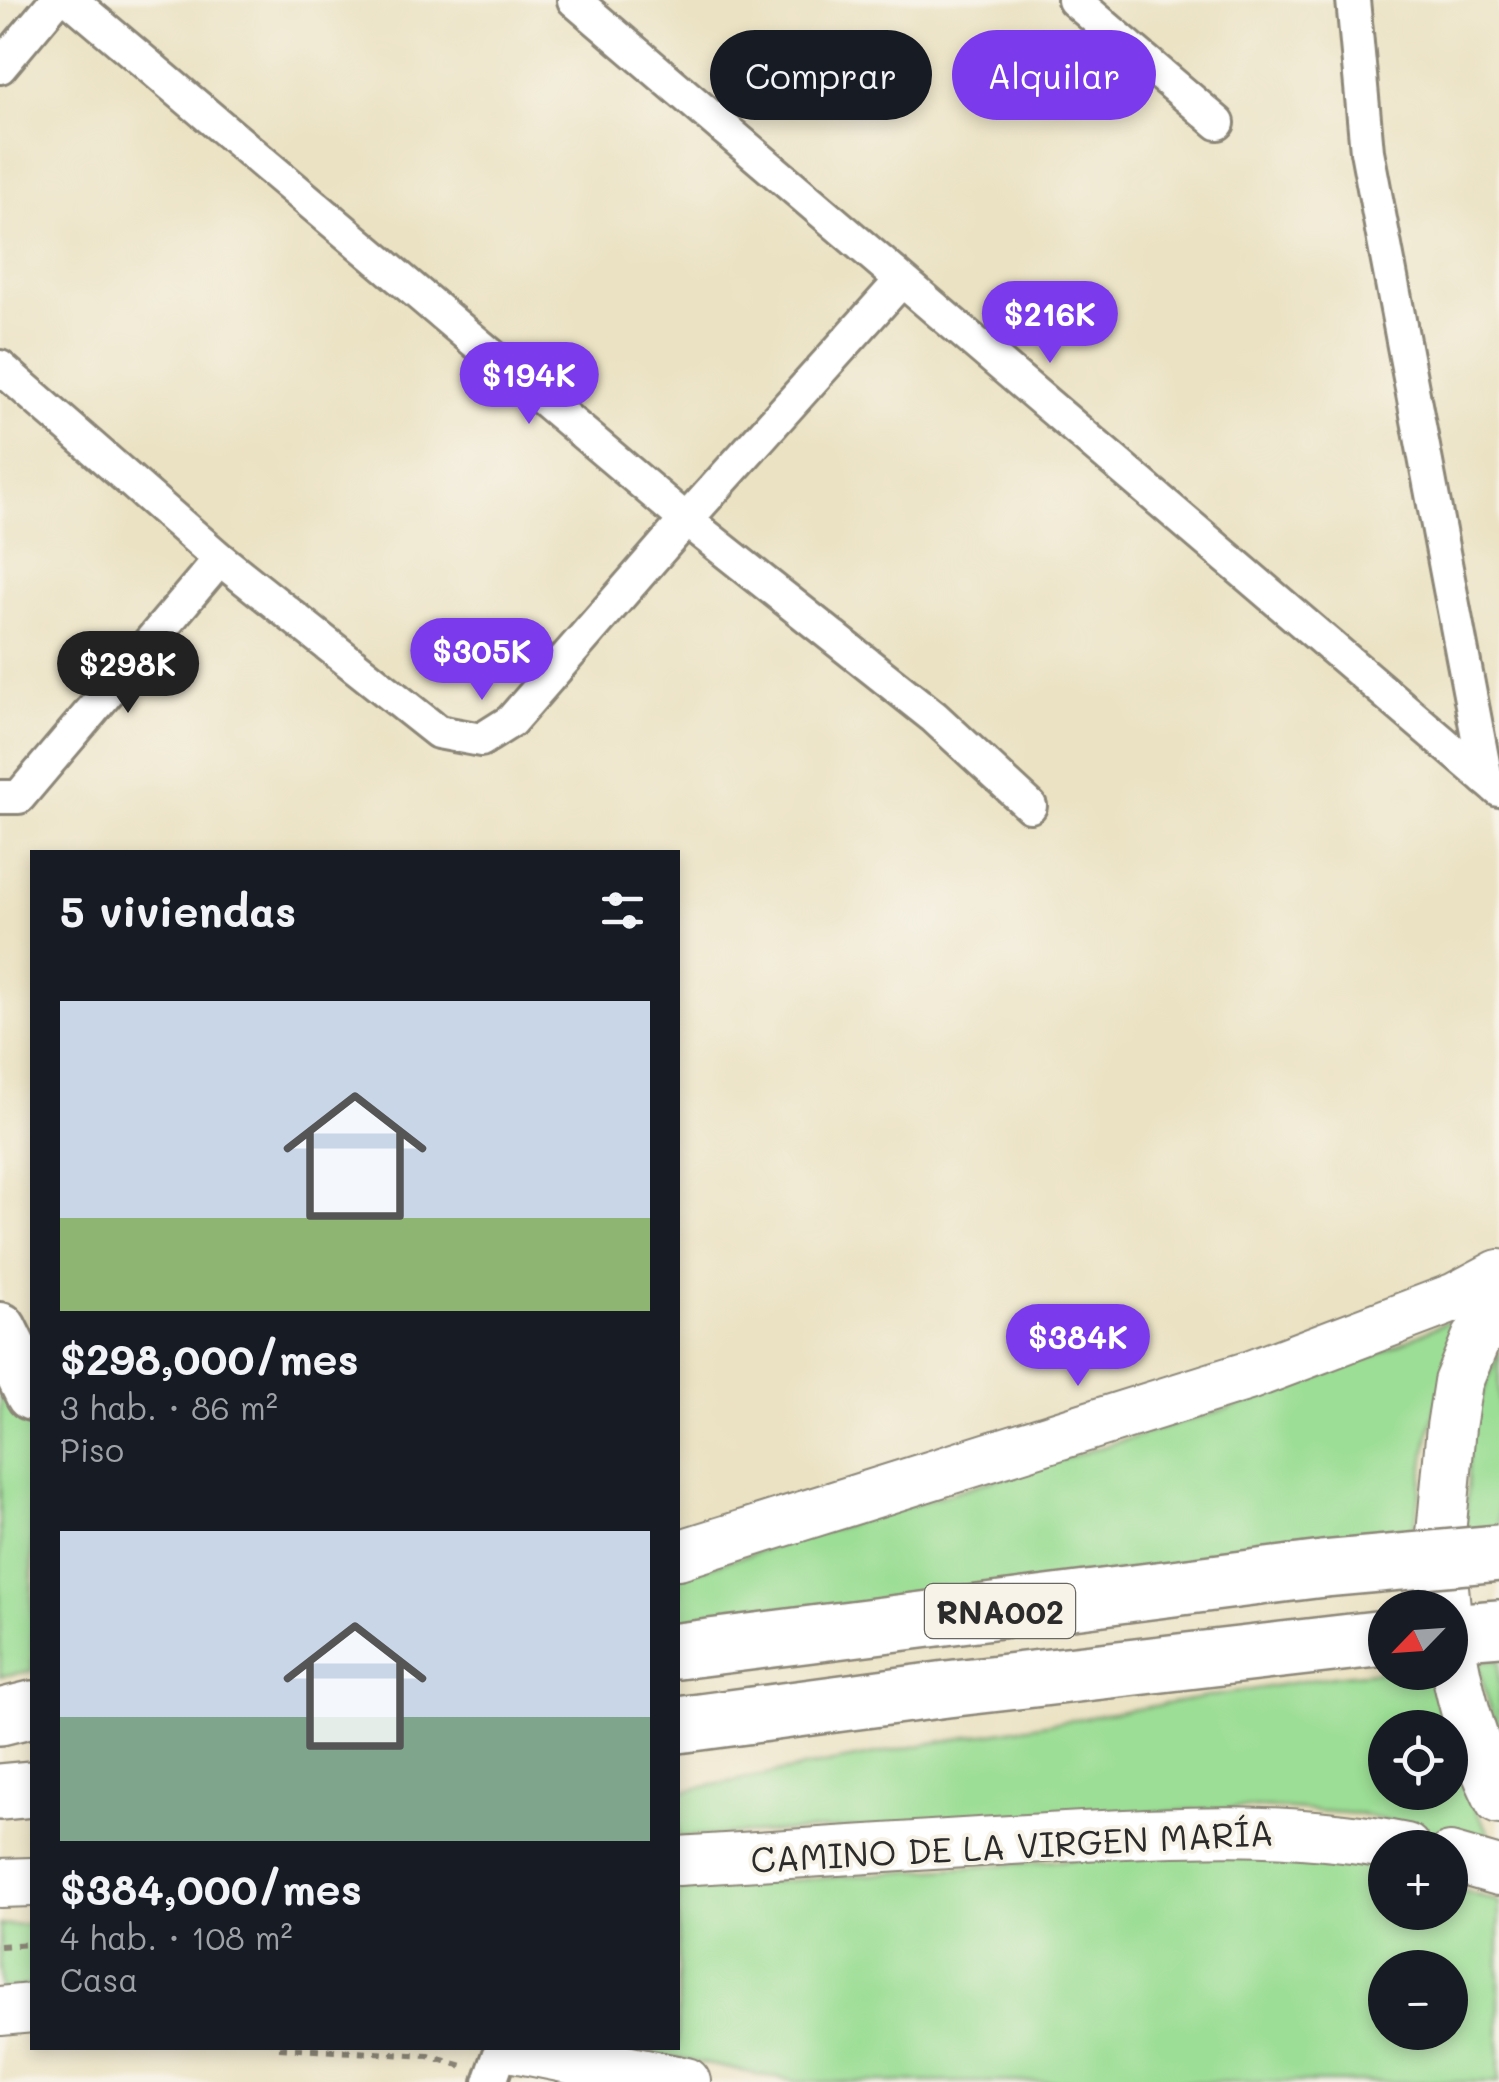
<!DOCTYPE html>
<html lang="es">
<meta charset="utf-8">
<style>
:root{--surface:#171b24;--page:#242831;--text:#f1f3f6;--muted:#9ea1a6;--accent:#7c3aed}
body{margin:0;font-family:Mali,sans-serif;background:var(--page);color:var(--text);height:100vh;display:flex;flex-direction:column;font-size:38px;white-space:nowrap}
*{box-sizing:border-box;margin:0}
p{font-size:32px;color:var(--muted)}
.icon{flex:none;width:55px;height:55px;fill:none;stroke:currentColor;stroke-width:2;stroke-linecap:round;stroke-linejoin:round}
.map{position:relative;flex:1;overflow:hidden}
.sheet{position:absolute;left:30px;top:850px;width:650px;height:1200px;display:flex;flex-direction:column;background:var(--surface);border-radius:0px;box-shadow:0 5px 15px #0003}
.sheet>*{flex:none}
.hud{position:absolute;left:710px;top:30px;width:638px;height:90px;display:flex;gap:20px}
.needle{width:65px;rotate:245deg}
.buttons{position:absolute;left:1368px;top:1590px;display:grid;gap:20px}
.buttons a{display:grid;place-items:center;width:100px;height:100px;border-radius:50%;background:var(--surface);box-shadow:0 5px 15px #0003;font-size:50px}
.price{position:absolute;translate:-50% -85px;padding:0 22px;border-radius:35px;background:var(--accent);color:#fff;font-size:32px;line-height:65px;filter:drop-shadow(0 2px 5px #0008)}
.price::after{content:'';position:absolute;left:50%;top:60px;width:30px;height:22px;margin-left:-15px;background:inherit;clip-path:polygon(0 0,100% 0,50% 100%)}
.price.active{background:#222;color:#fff}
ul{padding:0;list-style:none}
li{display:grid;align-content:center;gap:20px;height:530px;padding:0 30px}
li span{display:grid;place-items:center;height:310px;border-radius:0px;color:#555}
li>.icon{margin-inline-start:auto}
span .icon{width:180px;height:180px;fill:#fffc;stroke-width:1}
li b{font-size:42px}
h2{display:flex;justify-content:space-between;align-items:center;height:120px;padding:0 30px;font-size:42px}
.tag{padding:0 35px;border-radius:45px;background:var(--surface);box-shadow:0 5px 15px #0003;font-size:35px;line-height:90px}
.tag.active{background:var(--accent);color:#fff}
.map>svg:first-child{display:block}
</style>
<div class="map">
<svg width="1499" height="2082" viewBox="0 0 1499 2082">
<rect width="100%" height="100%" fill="#f7f3e8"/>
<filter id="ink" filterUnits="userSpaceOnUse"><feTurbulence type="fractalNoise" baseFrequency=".01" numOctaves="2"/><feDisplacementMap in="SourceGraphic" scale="20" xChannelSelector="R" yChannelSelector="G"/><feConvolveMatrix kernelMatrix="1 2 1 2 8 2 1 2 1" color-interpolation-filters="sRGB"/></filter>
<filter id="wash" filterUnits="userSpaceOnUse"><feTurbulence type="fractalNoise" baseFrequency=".0048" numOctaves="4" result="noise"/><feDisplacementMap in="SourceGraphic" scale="40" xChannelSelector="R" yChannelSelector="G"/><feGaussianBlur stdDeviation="2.25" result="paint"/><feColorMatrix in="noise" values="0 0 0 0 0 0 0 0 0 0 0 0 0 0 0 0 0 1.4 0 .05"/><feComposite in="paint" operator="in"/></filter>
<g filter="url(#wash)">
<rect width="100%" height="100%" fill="#ebe2c3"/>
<g fill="#9cde95" stroke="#648460" stroke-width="2.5" fill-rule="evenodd">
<polygon points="1448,1321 1456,1325 1457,1332 1429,1433 1413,1537 678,1628 678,1576 1273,1395 1374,1356"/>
<polygon points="1499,1350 1499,1528 1465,1532 1470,1428"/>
<polygon points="0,1379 32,1430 32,1671 0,1676"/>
<polygon points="1499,1660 1499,1740 1477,1662"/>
<polygon points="1385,1671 1428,1673 1445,1727 1385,1728 1385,1792 1450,1792 1450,1745 1462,1785 1499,1850 1360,1814 1258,1807 678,1837 678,1792 938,1742 1333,1676"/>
<path d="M 1254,1853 L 1337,1858 L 1385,1869 L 1385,1912 L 1450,1912 L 1450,1887 L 1499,1902 L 1499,2082 L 798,2082 L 624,2048 L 678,2048 L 678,1889 L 1132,1855 ZM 1385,1968 L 1450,1968 L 1450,2032 L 1385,2032 Z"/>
<polygon points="32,1924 32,1985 0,1990 0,1925"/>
</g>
</g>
<g filter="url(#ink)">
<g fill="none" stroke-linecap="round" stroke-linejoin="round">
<g stroke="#8b8677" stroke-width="38">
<g id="street">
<polyline points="71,0 686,520 934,717 1030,806"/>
<polyline points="574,0 1499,790"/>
<polyline points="1074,0 1218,123"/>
<polyline points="1353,0 1367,151 1486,779"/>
<polyline points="0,67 56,0"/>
<polyline points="0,367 220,559 438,732 481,740 511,721 686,520 900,282"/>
<polyline points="0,797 19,797 220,559"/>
<polyline points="490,2082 502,2048"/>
</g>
</g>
<g stroke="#8b8677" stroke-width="52">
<g id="secondary">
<polyline points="678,1555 1248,1376 1456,1297 1499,1274"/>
<polyline points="1446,1608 1440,1545 1451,1427 1458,1382 1476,1339 1499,1303"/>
<path d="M 1450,1640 C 1459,1696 1474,1749 1499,1800"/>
<polyline points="1450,1857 1499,1871"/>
<path d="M 678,1861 C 794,1854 910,1847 1027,1839 C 1154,1832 1281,1822 1406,1848"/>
<polyline points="0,1883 32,1882"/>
<polyline points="0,2011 32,2008"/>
<polyline points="514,2048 686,2082"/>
</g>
</g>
<g stroke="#8b8677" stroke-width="58">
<polyline id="primary" points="0,1329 32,1394"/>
</g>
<g stroke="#8b8677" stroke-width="60">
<g id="highway">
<polyline points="1450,1632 1499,1628"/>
<polyline points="678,1651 1323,1569"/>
<polyline points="0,1717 32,1709"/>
<polyline points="678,1725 947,1689 1385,1638"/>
<polyline points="0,1792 32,1789"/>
</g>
</g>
<g stroke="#8b8677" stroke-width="6" stroke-dasharray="8 8" stroke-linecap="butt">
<polyline points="0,1946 32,1944"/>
<polyline points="279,2048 429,2056 463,2066"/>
</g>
<use href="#street" stroke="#fff" stroke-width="32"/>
<use href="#secondary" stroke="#fff" stroke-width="48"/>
<use href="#primary" stroke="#fff" stroke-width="52"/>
<use href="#highway" stroke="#fff" stroke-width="55"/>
<g stroke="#8b8677" stroke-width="60" stroke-linecap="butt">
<polyline id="highway-bridge" points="1323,1569 1499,1553"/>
</g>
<use href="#highway-bridge" stroke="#fff" stroke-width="55"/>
</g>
</g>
<g text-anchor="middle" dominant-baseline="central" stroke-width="8" stroke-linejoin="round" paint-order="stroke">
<rect fill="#f7f3e8" stroke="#686764" stroke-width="2.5" x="925" y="1584" width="150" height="54" rx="8"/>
<g font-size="32" font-weight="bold" fill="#2b2b2b">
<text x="1000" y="1611">RNA002</text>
</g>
<g font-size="35" fill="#2b2b2b" stroke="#f7f3e8">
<text transform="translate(1012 1845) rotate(-3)">CAMINO DE LA VIRGEN MARÍA</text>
</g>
</g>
</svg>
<div class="buttons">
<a><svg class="needle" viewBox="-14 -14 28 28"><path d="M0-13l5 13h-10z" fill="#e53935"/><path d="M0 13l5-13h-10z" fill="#9ea1a6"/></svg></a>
<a><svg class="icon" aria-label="locate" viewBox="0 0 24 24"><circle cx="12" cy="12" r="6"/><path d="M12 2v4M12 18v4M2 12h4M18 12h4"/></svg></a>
<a>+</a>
<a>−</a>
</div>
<b class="price" style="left:1050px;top:366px">$216K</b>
<b class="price" style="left:529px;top:427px">$194K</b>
<b class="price" style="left:482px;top:703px">$305K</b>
<b class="price active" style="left:128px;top:716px">$298K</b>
<b class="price" style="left:1078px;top:1389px">$384K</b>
<div class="hud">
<a class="tag">Comprar</a>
<a class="tag active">Alquilar</a>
</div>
<section class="sheet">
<h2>5 viviendas<svg class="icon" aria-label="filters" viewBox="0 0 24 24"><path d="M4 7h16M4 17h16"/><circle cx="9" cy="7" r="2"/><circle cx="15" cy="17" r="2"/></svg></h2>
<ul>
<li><span style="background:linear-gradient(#c9d6e8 70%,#8fb573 0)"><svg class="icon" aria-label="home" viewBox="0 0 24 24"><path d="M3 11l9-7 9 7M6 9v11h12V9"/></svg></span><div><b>$298,000/mes</b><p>3 hab. · 86 m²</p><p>Piso</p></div></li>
<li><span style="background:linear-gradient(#c9d6e8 60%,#7fa58c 0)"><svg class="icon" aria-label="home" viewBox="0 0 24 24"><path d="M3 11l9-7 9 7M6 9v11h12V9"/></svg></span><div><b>$384,000/mes</b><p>4 hab. · 108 m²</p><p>Casa</p></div></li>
</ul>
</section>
</div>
